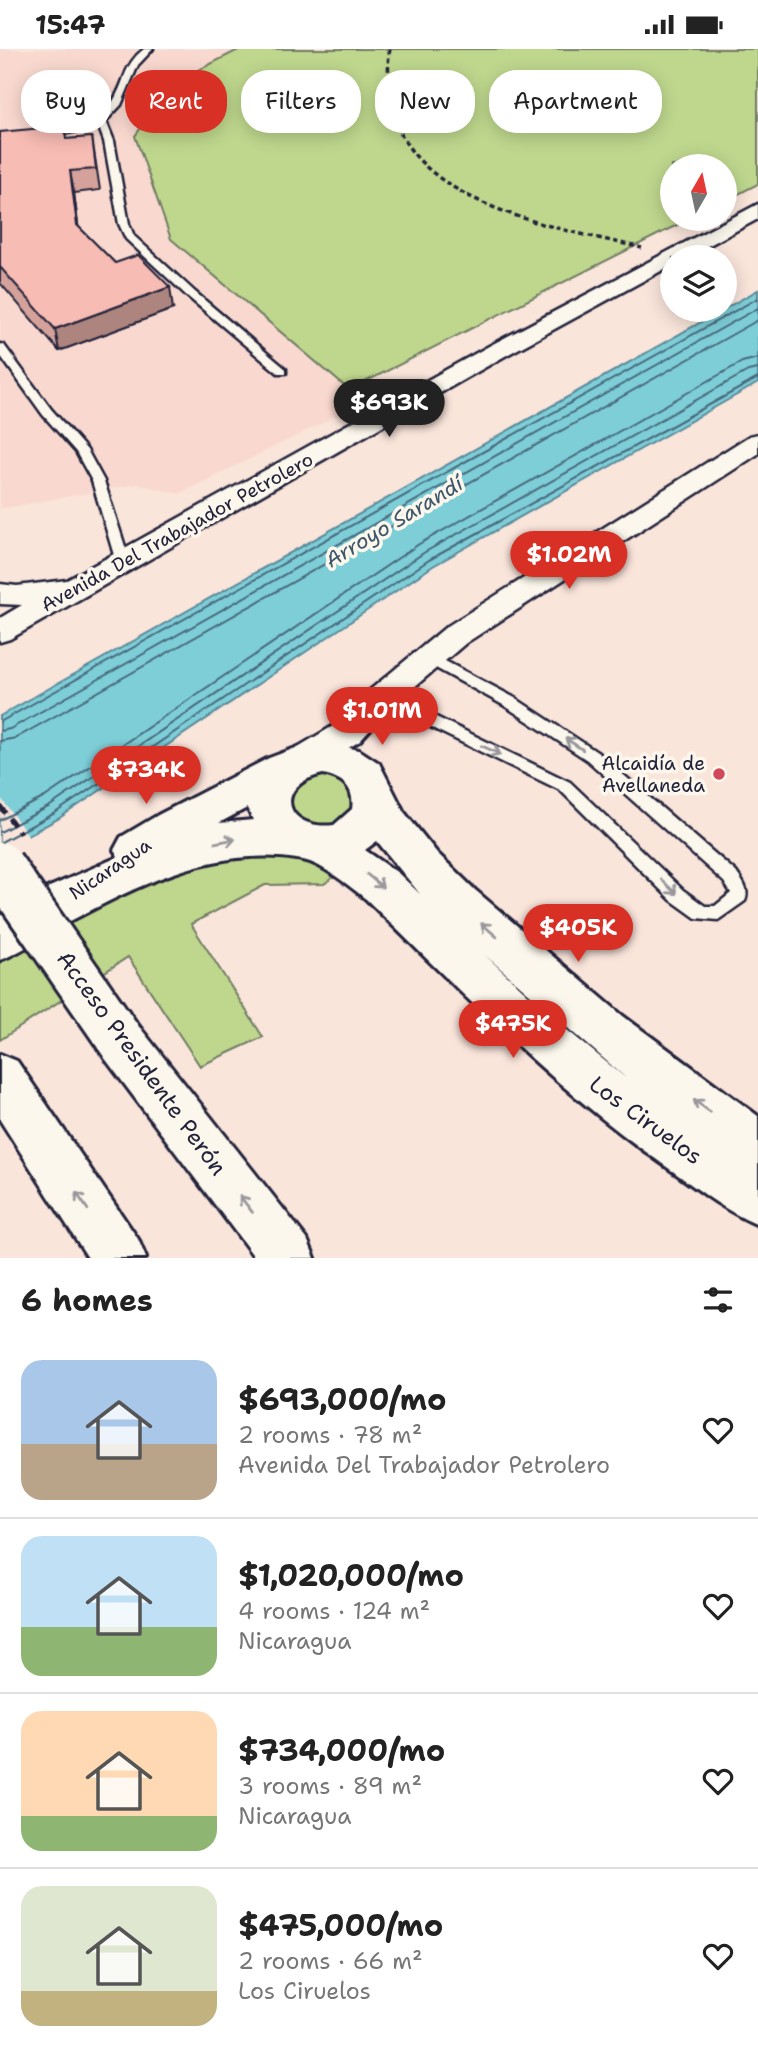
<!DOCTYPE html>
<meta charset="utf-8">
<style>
:root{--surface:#fff;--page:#f2f2f2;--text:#222;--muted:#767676;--line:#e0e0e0;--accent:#d93025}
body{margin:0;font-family:"Shantell Sans",sans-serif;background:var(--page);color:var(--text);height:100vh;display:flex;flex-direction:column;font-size:26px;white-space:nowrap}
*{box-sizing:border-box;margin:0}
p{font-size:23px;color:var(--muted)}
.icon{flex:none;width:38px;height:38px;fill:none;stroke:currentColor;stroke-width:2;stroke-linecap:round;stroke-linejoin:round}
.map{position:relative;height:1209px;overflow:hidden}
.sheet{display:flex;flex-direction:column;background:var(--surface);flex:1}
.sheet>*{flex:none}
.top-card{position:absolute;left:21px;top:21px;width:718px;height:63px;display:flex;gap:14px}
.needle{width:46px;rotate:9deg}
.controls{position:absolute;left:660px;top:105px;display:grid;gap:14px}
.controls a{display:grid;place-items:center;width:77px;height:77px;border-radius:50%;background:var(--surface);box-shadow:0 4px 18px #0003;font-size:35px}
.price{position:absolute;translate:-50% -60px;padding:0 16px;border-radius:24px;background:var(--accent);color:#fff;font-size:23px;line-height:46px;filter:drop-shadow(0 2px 4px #0008)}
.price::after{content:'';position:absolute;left:50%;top:42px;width:21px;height:16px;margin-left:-10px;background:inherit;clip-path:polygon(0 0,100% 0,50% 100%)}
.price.on{background:#222;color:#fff}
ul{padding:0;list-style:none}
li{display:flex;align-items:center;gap:21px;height:175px;padding:0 21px}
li+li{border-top:2px solid var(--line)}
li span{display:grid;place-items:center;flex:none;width:196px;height:140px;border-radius:21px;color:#555}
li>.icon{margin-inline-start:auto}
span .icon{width:84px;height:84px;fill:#fffc;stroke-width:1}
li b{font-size:30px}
h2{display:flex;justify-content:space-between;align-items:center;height:84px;padding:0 21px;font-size:30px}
.tag{padding:0 24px;border-radius:28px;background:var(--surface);box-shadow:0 4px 18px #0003;font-size:24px;line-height:63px}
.tag.on{background:var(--accent);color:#fff}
.status{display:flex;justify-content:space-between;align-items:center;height:49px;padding:0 35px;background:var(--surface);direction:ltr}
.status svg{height:19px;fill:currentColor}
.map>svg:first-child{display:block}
</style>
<div class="status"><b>15:47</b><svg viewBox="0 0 49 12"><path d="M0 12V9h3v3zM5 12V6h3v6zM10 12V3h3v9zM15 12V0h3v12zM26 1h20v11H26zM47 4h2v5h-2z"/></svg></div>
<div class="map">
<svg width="758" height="1209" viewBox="0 0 758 1209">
<rect width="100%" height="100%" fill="#fae5db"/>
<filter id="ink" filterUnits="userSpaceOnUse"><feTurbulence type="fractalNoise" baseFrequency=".0143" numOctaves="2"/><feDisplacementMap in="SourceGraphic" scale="14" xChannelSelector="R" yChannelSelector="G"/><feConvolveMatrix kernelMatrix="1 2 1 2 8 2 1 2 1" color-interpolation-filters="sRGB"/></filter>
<g filter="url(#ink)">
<polygon fill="#f9d9cf" points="0,0 240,0 173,34 171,191 363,354 179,445 137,435 0,460"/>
<g fill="#bed78d" stroke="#707c64" stroke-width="2">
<polygon points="240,0 758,0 758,135 725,152 724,117 672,117 672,170 689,170 349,341 171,190 135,87 173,34"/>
<polygon points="319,721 351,732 357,761 330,781 295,774 283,747"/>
<polygon points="239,803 302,807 336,826 324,835 265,836 191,875 263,988 200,1017 128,908 0,991 0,913 98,852 131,837"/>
</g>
<polygon fill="#7eced8" stroke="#598999" stroke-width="2" points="758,241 758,334 433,517 58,770 0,801 0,667"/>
<polygon fill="#fae5db" points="0,748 30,789 0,805"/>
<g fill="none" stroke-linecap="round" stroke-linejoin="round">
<g stroke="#47677a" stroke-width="2">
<polyline points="0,673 758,249"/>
<polyline points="0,682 10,680 758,259"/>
<polyline points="0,692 16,689 758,271"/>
<polyline points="0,771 45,748 419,495 742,313 758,309"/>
<polyline points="0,783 50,757 425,503 748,322 758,320"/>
<polyline points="1,793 55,764 429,511 758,329"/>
</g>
<g stroke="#22223b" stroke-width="5">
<g id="lane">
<path d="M 144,0 L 153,0 L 138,16 L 121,56 L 106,72 L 114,92 L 129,175 L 134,187 L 195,243 L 286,320 L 286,324 L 278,324 L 187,247 L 126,190 L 119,175 L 104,92 L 98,76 C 84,81 55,90 42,82 L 47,79 C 90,75 106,76 123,31 C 127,19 133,8 144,0 Z"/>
<polygon points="0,295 4,296 51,360 87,401 104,432 130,513 128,516 123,518 116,513 92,432 76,403 43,366 0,306"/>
<path d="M 428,603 L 515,649 L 597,703 L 736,823 C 742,832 750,841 745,852 L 718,871 L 696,869 L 671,851 L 560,741 L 426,676 L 388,642 L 386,638 L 388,634 L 398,634 L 436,668 L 570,733 L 683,841 L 705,857 L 715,857 L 731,844 L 724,833 L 587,711 L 505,657 L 423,612 L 421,608 L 423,604 Z"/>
</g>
</g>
<g stroke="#22223b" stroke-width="5">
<g id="street">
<polygon points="758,155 758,170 687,208 672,208 672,216 505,307 10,590 0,593 0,569 22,556 0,555 0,535 17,537 67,531 489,297"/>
<polygon points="758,385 758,405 466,594 392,657 360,692 310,722 299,726 288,722 283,713 288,704 338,674 370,641 446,578 749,387"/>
</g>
</g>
<g stroke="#22223b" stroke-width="6">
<path id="secondary" d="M 323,693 L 359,701 L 379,714 L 404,763 L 437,804 L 475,841 L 623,967 L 758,1067 L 758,1176 C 724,1162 694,1137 664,1116 C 554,1039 462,944 366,850 C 351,838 323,815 303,811 C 215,795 137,837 61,877 C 40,889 22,903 0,911 L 0,867 L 45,840 L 118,808 L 114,801 L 121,788 L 158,766 L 269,709 L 301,697 ZM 323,725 C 343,729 355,739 352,760 L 334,776 C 284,782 272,736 323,725 ZM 247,759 L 253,771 L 219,774 ZM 377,792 L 420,845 L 398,824 L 365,801 ZM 485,906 L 627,1030 L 561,976 Z"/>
</g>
<g stroke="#22223b" stroke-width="6">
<g id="highway">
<polygon points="121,970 138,976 307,1190 315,1209 255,1209 104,1008 97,992 104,976"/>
<polygon points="0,1005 17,1012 138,1190 146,1209 88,1209 0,1071"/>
</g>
</g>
<path stroke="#22223b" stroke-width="3.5" stroke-dasharray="5 3.5" stroke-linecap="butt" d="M 390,0 C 386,18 390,35 394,53 C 397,65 397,79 403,89 C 445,162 567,181 642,199"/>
<use href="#lane" fill="#fbf7ec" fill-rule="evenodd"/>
<use href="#street" fill="#fbf7ec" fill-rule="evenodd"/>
<use href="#secondary" fill="#fbf7ec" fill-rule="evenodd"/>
<use href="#highway" fill="#fbf7ec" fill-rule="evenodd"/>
<g stroke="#22223b" stroke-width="52" stroke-linecap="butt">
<polyline id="highway-bridge" points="0,817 121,992"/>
</g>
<polyline stroke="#22223b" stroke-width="5" stroke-dasharray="9 6" stroke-linecap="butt" points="0,757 20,784"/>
<use href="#highway-bridge" stroke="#fbf7ec" stroke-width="46"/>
</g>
<polygon fill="#d4a29b" stroke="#22223b" stroke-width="2" points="0,83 67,90 92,88 100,141 74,144 78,177 115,214 173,260 59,302 0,234"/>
<g fill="#ad847e" stroke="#22223b" stroke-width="2">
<polygon points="70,122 74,144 81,197 77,176"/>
<polygon points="170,238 173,260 59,302 55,280"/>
</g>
<polygon fill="#f7bcb4" stroke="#22223b" stroke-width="2" points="64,77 66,90 92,88 96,120 70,122 77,176 115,214 138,206 170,238 55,280 0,218 0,83"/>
<defs><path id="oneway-shaft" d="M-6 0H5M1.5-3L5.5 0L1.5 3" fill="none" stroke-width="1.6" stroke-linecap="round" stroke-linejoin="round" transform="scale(1.75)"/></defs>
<g stroke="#99979c">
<use href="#oneway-shaft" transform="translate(574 695) rotate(-147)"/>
<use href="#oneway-shaft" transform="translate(491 701) rotate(24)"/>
<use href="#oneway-shaft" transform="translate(225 792) rotate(-10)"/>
<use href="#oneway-shaft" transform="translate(375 832) rotate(40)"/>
<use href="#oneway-shaft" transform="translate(669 838) rotate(44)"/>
<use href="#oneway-shaft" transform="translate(489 881) rotate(-139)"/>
<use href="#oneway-shaft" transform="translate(702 1057) rotate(-144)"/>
<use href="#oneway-shaft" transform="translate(82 1152) rotate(-124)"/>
<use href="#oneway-shaft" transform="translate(246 1155) rotate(-128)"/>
</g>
</g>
<circle fill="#d1495b" stroke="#fbf7ec" stroke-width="2.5" cx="719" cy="725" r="7"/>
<g text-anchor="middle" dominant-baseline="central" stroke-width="7" stroke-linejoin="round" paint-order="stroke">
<g font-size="19" fill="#22223b" stroke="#fbf7ec">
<text transform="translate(177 483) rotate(-29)">Avenida Del Trabajador Petrolero</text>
<text transform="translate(110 820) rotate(-34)">Nicaragua</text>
</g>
<g font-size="19" fill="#22223b" stroke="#fbf7ec" text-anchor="end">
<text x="705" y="714">Alcaidía de<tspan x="705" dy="22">Avellaneda</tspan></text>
</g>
<g font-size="21" font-style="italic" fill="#3e566a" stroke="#fbf7ec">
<text transform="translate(394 473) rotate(-31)">Arroyo Sarandí</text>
</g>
<g font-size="23" fill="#22223b" stroke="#fbf7ec">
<text transform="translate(142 1014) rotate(54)">Acceso Presidente Perón</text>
<text transform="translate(646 1071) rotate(36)">Los Ciruelos</text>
</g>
</g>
</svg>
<div class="controls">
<a><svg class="needle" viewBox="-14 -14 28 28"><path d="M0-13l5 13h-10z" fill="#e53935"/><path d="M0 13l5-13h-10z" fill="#767676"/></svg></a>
<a><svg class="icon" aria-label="layers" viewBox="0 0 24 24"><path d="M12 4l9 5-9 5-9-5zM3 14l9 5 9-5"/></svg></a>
</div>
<b class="price on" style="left:389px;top:390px">$693K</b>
<b class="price" style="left:569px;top:542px">$1.02M</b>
<b class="price" style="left:382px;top:698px">$1.01M</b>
<b class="price" style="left:146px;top:757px">$734K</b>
<b class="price" style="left:578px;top:915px">$405K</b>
<b class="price" style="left:513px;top:1011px">$475K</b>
<div class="top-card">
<a class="tag">Buy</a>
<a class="tag on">Rent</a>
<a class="tag">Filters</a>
<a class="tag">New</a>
<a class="tag">Apartment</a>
</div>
</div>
<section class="sheet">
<h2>6 homes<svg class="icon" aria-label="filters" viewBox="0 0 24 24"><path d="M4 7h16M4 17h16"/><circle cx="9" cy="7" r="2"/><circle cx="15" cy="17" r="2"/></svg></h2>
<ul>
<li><span style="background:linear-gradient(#a9c7e8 60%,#b9a48a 0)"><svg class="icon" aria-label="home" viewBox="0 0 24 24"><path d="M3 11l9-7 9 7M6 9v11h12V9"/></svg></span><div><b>$693,000/mo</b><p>2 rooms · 78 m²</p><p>Avenida Del Trabajador Petrolero</p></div><svg class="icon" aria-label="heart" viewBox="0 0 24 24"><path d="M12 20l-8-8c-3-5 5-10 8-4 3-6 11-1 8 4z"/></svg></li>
<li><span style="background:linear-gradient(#bfe0f5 65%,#8fb573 0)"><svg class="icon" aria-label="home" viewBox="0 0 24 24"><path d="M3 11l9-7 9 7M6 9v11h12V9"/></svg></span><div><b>$1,020,000/mo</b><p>4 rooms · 124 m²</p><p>Nicaragua</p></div><svg class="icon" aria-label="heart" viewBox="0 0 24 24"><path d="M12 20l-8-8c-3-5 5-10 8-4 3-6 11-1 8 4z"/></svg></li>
<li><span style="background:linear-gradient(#ffd9b3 75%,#8fb573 0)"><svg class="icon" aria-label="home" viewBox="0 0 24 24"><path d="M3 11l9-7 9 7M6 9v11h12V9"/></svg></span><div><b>$734,000/mo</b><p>3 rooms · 89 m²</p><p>Nicaragua</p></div><svg class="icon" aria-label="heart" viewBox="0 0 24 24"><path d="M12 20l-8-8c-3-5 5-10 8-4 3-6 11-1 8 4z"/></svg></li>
<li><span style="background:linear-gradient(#dfe7d0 75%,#c2b280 0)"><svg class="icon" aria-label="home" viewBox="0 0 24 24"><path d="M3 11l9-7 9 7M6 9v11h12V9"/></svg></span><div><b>$475,000/mo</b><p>2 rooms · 66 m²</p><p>Los Ciruelos</p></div><svg class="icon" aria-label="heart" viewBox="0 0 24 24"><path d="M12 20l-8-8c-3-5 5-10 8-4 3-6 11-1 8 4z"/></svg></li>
</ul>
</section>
